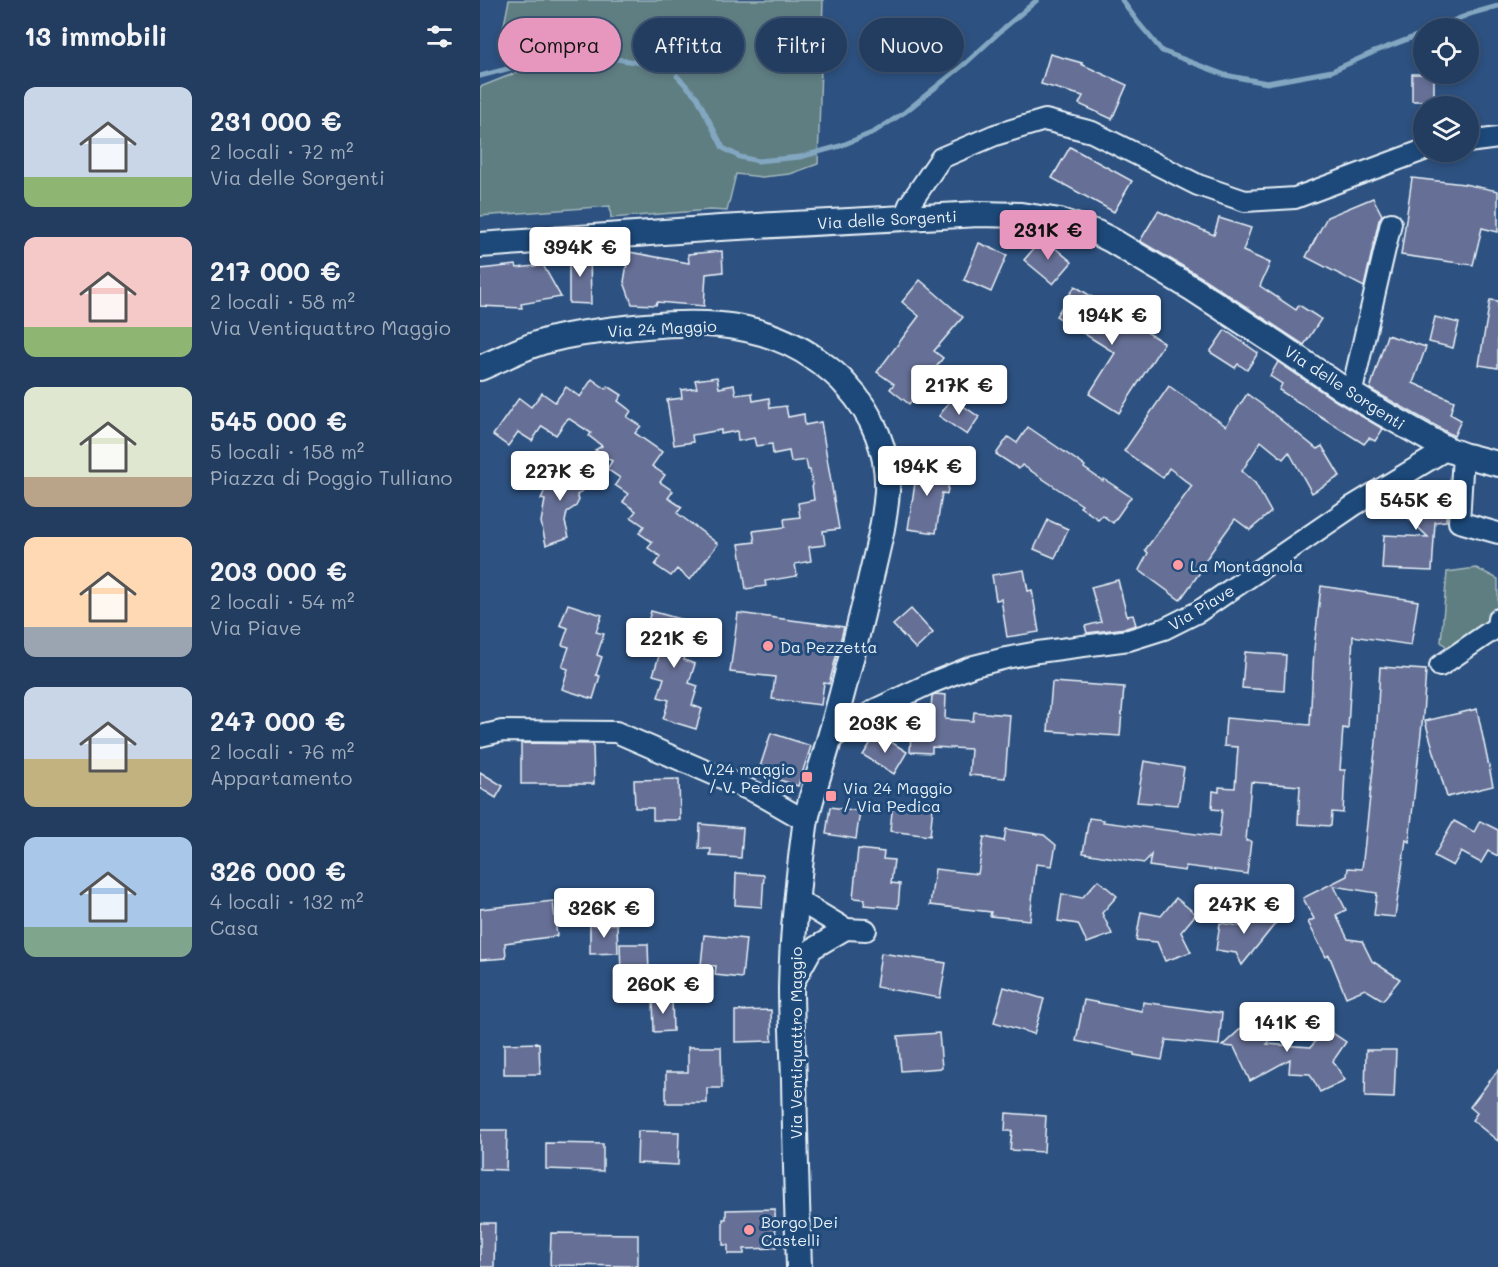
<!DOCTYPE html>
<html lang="it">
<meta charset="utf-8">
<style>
:root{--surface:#223d60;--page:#2a4466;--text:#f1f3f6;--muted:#a2aebd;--line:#3f5675;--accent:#e797bd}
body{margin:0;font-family:Mali,sans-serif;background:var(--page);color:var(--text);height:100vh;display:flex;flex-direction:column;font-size:22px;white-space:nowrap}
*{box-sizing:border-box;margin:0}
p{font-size:20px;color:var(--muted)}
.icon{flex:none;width:33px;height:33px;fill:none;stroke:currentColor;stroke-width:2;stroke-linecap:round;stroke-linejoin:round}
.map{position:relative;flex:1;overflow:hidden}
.panel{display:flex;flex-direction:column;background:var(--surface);width:480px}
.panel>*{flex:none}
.hud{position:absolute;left:18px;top:18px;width:570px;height:54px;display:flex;gap:12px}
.fabs{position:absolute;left:933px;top:18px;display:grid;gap:12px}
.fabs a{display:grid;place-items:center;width:66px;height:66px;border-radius:50%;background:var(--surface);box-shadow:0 3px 9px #0003,0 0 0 2px var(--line);font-size:30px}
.price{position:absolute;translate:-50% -51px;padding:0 14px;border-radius:6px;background:#fff;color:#222;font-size:20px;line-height:39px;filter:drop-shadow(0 2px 3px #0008)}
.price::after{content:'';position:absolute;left:50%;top:36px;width:18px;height:14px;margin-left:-9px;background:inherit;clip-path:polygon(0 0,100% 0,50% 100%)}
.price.active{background:var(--accent);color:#111}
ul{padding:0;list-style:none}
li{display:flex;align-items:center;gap:18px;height:150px;padding:0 24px}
li span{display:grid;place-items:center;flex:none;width:168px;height:120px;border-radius:12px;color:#555}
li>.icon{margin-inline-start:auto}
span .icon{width:72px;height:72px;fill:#fffc;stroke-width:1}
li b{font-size:26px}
h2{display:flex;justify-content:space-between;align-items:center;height:72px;padding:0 24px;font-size:26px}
.pill{padding:0 21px;border-radius:27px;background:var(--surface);box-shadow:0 3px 9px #0003,0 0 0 2px var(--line);font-size:21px;line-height:54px}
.pill.active{background:var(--accent);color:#111}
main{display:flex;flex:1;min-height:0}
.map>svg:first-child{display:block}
</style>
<main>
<section class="panel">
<h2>13 immobili<svg class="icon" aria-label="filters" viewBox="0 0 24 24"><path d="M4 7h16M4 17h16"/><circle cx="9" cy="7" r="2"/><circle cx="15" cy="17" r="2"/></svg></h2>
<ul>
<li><span style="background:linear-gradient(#c9d6e8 75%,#8fb573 0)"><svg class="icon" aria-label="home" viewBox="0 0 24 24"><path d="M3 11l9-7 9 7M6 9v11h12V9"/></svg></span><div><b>231 000 €</b><p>2 locali · 72 m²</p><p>Via delle Sorgenti</p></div></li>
<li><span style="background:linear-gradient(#f6c9c9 75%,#8fb573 0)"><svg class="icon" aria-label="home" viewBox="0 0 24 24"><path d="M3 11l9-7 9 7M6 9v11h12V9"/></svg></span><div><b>217 000 €</b><p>2 locali · 58 m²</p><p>Via Ventiquattro Maggio</p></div></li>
<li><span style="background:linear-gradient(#dfe7d0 75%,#b9a48a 0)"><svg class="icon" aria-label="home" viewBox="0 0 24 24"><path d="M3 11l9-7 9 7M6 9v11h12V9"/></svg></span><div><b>545 000 €</b><p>5 locali · 158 m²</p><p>Piazza di Poggio Tulliano</p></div></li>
<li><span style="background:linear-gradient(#ffd9b3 75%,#9aa5b1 0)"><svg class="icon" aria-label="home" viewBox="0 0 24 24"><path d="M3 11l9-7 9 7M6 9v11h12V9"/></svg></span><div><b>203 000 €</b><p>2 locali · 54 m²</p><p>Via Piave</p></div></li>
<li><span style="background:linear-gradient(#c9d6e8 60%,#c2b280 0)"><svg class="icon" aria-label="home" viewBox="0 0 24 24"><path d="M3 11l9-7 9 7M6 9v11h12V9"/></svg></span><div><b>247 000 €</b><p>2 locali · 76 m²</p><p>Appartamento</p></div></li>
<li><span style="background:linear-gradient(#a9c7e8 75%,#7fa58c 0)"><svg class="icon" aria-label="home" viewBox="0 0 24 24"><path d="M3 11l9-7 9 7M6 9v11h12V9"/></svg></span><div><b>326 000 €</b><p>4 locali · 132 m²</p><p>Casa</p></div></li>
</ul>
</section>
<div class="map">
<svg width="1018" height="1267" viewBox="0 0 1018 1267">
<rect width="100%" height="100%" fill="#2d5180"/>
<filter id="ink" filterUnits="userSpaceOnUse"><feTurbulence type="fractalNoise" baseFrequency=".0167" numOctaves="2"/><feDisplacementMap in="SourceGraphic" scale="12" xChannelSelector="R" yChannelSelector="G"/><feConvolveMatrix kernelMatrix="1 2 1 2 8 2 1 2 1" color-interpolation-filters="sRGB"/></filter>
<g filter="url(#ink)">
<g fill="#5e7e82" stroke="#a3b8bd" stroke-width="1.5">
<polygon points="29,0 343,0 338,164 310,174 282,177 256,174 247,211 230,210 131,218 130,206 0,216 0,87 38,72 23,30"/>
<polygon points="996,568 1018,579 1018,619 976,655 961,642 967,572"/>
</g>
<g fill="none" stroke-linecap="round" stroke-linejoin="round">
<g stroke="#83a7c1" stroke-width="5">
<polyline points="642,0 657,21 682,51 745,75 787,83 852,71 894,52 944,33"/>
<polyline points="954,28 993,13 1018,6"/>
<polyline points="0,76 46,64 124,57 173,65"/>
<polyline points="197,76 217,97 243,148 260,157 278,161 320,157 360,146 394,132 425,112 487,62 524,28 557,0"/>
</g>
</g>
<g fill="#666f96" stroke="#e8f1f8" stroke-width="1.5">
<polygon points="570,54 602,63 601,64 647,85 632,119 599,104 603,96 561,84"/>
<rect x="932" y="74" width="22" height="27"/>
<polygon points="590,147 652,181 634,212 572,178"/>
<polygon points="932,178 984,184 1018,191 1018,232 1002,228 993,265 921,255"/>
<polygon points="893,198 902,215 899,220 884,287 826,257 847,217"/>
<polygon points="678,211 734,235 739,218 771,228 763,251 790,263 780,286 816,310 819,305 841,319 824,345 721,277 660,241"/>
<polygon points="563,238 592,262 573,284 544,260"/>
<polygon points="499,243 527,255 511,292 484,280"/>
<polygon points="242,251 243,272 226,274 224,306 177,302 176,305 152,304 144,282 149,252 209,263 208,254"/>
<polygon points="110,252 111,304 89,303 89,253"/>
<polygon points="36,265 37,268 63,265 81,297 41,304 42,308 0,306 0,269"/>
<polygon points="440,280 483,317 454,351 463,358 429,404 410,389 414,384 397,372 439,316 422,302"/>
<polygon points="595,286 684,343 639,413 609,394 635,353 576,316"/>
<polygon points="1010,300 1018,301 1018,368 999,365"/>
<polygon points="955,317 979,323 973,348 949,342"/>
<polygon points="745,330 778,353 767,370 758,364 755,368 730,352"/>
<polygon points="907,335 946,347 933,383 974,401 970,414 981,420 974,436 890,389"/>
<polygon points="798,362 856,401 903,429 895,441 889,438 884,444 799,390 802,384 790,376"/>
<polygon points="237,377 239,388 254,385 256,395 272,393 273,401 289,398 290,408 306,406 308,417 324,414 325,425 341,422 359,529 343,531 345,545 329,547 331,561 315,564 317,576 285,581 286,586 266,589 259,544 275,542 273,531 305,527 304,519 320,517 318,503 334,500 330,470 328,470 326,460 311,462 309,451 293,454 292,444 276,446 274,438 258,441 257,431 241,434 241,430 212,435 213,442 194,445 187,400 202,398 201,390 217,388 215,380"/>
<polygon points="112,379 126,389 128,386 142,395 138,401 151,411 147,417 161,426 155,433 182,452 172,466 185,475 180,482 193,491 188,498 202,507 197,513 238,544 210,580 197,569 191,576 175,565 181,557 168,548 172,542 159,533 164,526 151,517 156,511 143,502 148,494 135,485 140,478 127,469 132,461 115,450 122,446 109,436 111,433 88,418 76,435 62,426 52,441 38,432 28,446 13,435 39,398 51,407 62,393 75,402 86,387 100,397"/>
<polygon points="689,386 746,426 767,394 781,404 837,449 842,446 860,476 832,493 809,452 803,459 781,441 762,471 775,483 791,512 770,530 755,519 719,569 721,571 700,600 659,570 668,553 665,550 712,486 689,468 683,478 644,451"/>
<polygon points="472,398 499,417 487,435 459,416"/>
<polygon points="548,427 605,466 604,468 623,481 624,479 651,497 633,523 622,515 618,519 600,507 602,505 542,465 539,469 516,454 528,437 537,443"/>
<polygon points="96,462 105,489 97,495 99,500 96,506 87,512 85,522 89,537 66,545 61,522 65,500 61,499 67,485 65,479 69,470 78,474"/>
<polygon points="459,462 462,476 470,477 467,494 462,493 456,533 428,529 435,483 432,468"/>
<polygon points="929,488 968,490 966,521 955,522 952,571 902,569 904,535 948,537 921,511 916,504"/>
<polygon points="568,520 588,529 575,558 554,549"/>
<polygon points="544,570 548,591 552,590 559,632 527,637 521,599 516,600 512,575"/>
<polygon points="638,580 647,616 653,615 656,625 646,628 607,633 605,626 621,622 611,587"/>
<polygon points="841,586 938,601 931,645 873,636 868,729 863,728 860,770 865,770 863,813 852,812 851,826 818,824 820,786 771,782 766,841 771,841 767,874 706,866 705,871 669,866 671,855 664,863 603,853 609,818 624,820 623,822 739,837 742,810 732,809 733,791 739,792 739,787 755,788 758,747 744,746 746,718 830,725 834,649"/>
<polygon points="88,604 122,615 116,632 124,634 117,655 122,657 116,675 120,676 113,699 82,689 88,669 82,667 89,647 82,645 88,628 80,625"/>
<polygon points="431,609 453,633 436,649 413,625"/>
<polygon points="171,611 207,621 201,639 210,641 204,660 215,664 209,683 218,686 212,705 222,709 216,729 183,719 189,700 178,697 184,678 173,675 179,656 168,653 173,635 165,633"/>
<polygon points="258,613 364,627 349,684 344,683 341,705 292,699 295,677 250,672"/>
<polygon points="765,652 806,655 804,691 762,688"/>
<polygon points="900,667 946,670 943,715 929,842 926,840 915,917 894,915 897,893 854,886 866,910 856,915 868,939 882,941 892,961 920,979 903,1000 885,989 866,997 849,955 846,957 828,922 834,919 823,898 867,876 868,868 882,869 896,742"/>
<polygon points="572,682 644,687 640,736 568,731"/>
<polygon points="455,694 466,695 465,719 493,721 494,712 530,715 525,778 489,775 491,749 452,747 452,753 430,752 432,709 451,710 452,696"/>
<polygon points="997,709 1013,786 967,797 945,721"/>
<polygon points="291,733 331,746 318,786 278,773"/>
<polygon points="397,733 427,752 414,774 383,755"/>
<polygon points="41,743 113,744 114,784 41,784"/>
<polygon points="664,761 704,768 698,805 657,802"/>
<polygon points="0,772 23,786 16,798 0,788"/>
<polygon points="199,779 200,820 173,820 173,808 155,808 154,780"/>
<polygon points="413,802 453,806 450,836 410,831"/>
<polygon points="350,807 380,811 376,839 346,834"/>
<polygon points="974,821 994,832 1000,821 1018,830 1018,856 1008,851 1001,863 981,852 973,866 954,856"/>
<polygon points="220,824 263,828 261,858 230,856 231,849 219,849"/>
<polygon points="526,829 564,835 576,845 572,866 556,864 550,920 510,916 511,912 450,905 455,869 498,874 504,837 524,841"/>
<polygon points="378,849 404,852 403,859 414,860 411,883 420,884 418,908 384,905 385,899 373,898"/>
<polygon points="256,873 284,875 282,907 255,905"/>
<polygon points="618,880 637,896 622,913 632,934 607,943 598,924 578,921 582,894 602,898"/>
<polygon points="696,898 716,914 701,932 711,952 685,961 677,942 656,940 661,912 681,916"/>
<polygon points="73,901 77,936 25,943 26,958 0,960 0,909"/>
<polygon points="776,908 795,924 762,965 756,953 736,950 740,923 760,926"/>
<polygon points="137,924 138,953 110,954 110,925"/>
<polygon points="224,935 266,939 262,978 235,975 236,966 221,965"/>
<polygon points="140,944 168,944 169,973 141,974"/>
<polygon points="401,953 466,963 460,998 396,987"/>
<polygon points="524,987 564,999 554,1034 514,1022"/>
<polygon points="192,998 193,1031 174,1032 173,999"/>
<polygon points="604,1000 662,1011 663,1002 742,1013 739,1045 686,1040 682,1060 654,1055 654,1053 596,1041"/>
<polygon points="291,1010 292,1041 255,1042 255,1011"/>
<polygon points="780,1011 801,1029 787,1044 831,1047 845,1028 866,1042 853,1061 865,1080 840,1092 830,1074 809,1073 810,1059 770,1081 754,1047 742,1046"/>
<polygon points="459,1033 462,1068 421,1071 418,1036"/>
<polygon points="59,1043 60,1074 24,1074 24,1044"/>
<polygon points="208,1047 241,1047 242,1088 227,1088 227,1103 186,1103 186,1072 208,1072"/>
<polygon points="886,1050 916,1050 914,1098 885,1097"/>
<polygon points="1018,1070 1018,1141 992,1120 997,1113 990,1107"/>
<polygon points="526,1113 566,1116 564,1152 530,1150 532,1131 525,1131"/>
<polygon points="0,1130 27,1130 26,1170 0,1169"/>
<polygon points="158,1131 199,1132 198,1165 157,1163"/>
<polygon points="66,1143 123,1144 123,1171 66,1169"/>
<polygon points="295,1209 296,1248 264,1249 264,1254 248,1254 248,1245 243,1245 243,1219 246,1219 246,1210"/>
<polygon points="0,1223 15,1223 14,1267 0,1267"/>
<polygon points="71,1233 158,1234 158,1266 70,1265"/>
</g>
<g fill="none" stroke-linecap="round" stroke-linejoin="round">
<g stroke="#e8f1f8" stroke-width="24">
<g id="minor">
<polyline points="988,142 1018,138"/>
<polyline points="424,217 429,205 461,158 515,135 565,120 612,132 718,185 765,201 815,198 944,150"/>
<polyline points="871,395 911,223"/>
<polyline points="983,455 979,522 1018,533"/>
<polyline points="960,666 1017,627 1018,619"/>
<polyline points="0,736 22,731 136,732 279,794 326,821"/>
<polyline points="349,740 396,709 451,683 494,666 526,658 558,652 649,640 684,629 718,612 873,506 967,449"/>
<polyline points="366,929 386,930"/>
<polyline points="311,987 332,949 366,929 316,899"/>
</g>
</g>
<g stroke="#e8f1f8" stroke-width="28">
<g id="major">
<polyline points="0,245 240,228 499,214 541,215 580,221 617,233 631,240 713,289 797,344 863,389 901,412 967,449 983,455 1018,464"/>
<path d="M 0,368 C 22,359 43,347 66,341 C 89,334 113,332 137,329 C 207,321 276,316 337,360 C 347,367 358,375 366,385 C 393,414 409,452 407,491 C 405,522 397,551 390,581 C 377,636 364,690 348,744 C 341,770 329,800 325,826 C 318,879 312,934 311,988 C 311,1018 313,1048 314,1079 C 315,1141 317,1204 319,1267"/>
</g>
</g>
<use href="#minor" stroke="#1f4a7a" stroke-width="20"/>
<use href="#major" stroke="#1f4a7a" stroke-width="24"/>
</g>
</g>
<g fill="#ff9aa2" stroke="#1f4a7a" stroke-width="2">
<circle cx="698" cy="565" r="6"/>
<circle cx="288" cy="646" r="6"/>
<rect x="321" y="771" width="12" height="12" rx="3"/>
<rect x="345" y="790" width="12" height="12" rx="3"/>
<circle cx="269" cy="1230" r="6"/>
</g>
<g text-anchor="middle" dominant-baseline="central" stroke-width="6" stroke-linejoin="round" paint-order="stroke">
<g font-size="16" fill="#e8f1f8" stroke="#1f4a7a">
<text transform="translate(407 219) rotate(-3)">Via delle Sorgenti</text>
<text transform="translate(182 328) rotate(-3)">Via 24 Maggio</text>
<text transform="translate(865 387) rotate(33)">Via delle Sorgenti</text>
<text transform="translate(721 607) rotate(-31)">Via Piave</text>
<text transform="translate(315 1043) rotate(-90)">Via Ventiquattro Maggio</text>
</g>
<g font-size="16" fill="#e8f1f8" stroke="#1f4a7a" text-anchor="start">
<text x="710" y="565">La Montagnola</text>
<text x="300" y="646">Da Pezzetta</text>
<text x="315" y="768" text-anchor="end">V.24 maggio<tspan x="315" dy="18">/ V. Pedica</tspan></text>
<text x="363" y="787">Via 24 Maggio<tspan x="363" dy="18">/ Via Pedica</tspan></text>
<text x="281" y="1221">Borgo Dei<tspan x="281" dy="18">Castelli</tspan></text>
</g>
</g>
</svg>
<div class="fabs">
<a><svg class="icon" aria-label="locate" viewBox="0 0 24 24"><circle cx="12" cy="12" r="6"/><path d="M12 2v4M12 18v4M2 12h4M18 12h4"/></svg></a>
<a><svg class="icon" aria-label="layers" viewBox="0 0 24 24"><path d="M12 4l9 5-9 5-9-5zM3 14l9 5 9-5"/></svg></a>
</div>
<b class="price active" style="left:568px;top:261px">231K €</b>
<b class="price" style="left:100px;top:278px">394K €</b>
<b class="price" style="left:632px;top:346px">194K €</b>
<b class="price" style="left:479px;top:416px">217K €</b>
<b class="price" style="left:447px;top:497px">194K €</b>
<b class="price" style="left:80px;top:502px">227K €</b>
<b class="price" style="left:936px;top:531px">545K €</b>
<b class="price" style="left:194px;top:669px">221K €</b>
<b class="price" style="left:405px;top:754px">203K €</b>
<b class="price" style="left:764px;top:935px">247K €</b>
<b class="price" style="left:124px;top:939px">326K €</b>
<b class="price" style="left:183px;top:1015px">260K €</b>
<b class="price" style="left:807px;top:1053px">141K €</b>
<div class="hud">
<a class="pill active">Compra</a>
<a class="pill">Affitta</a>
<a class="pill">Filtri</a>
<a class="pill">Nuovo</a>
</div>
</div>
</main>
